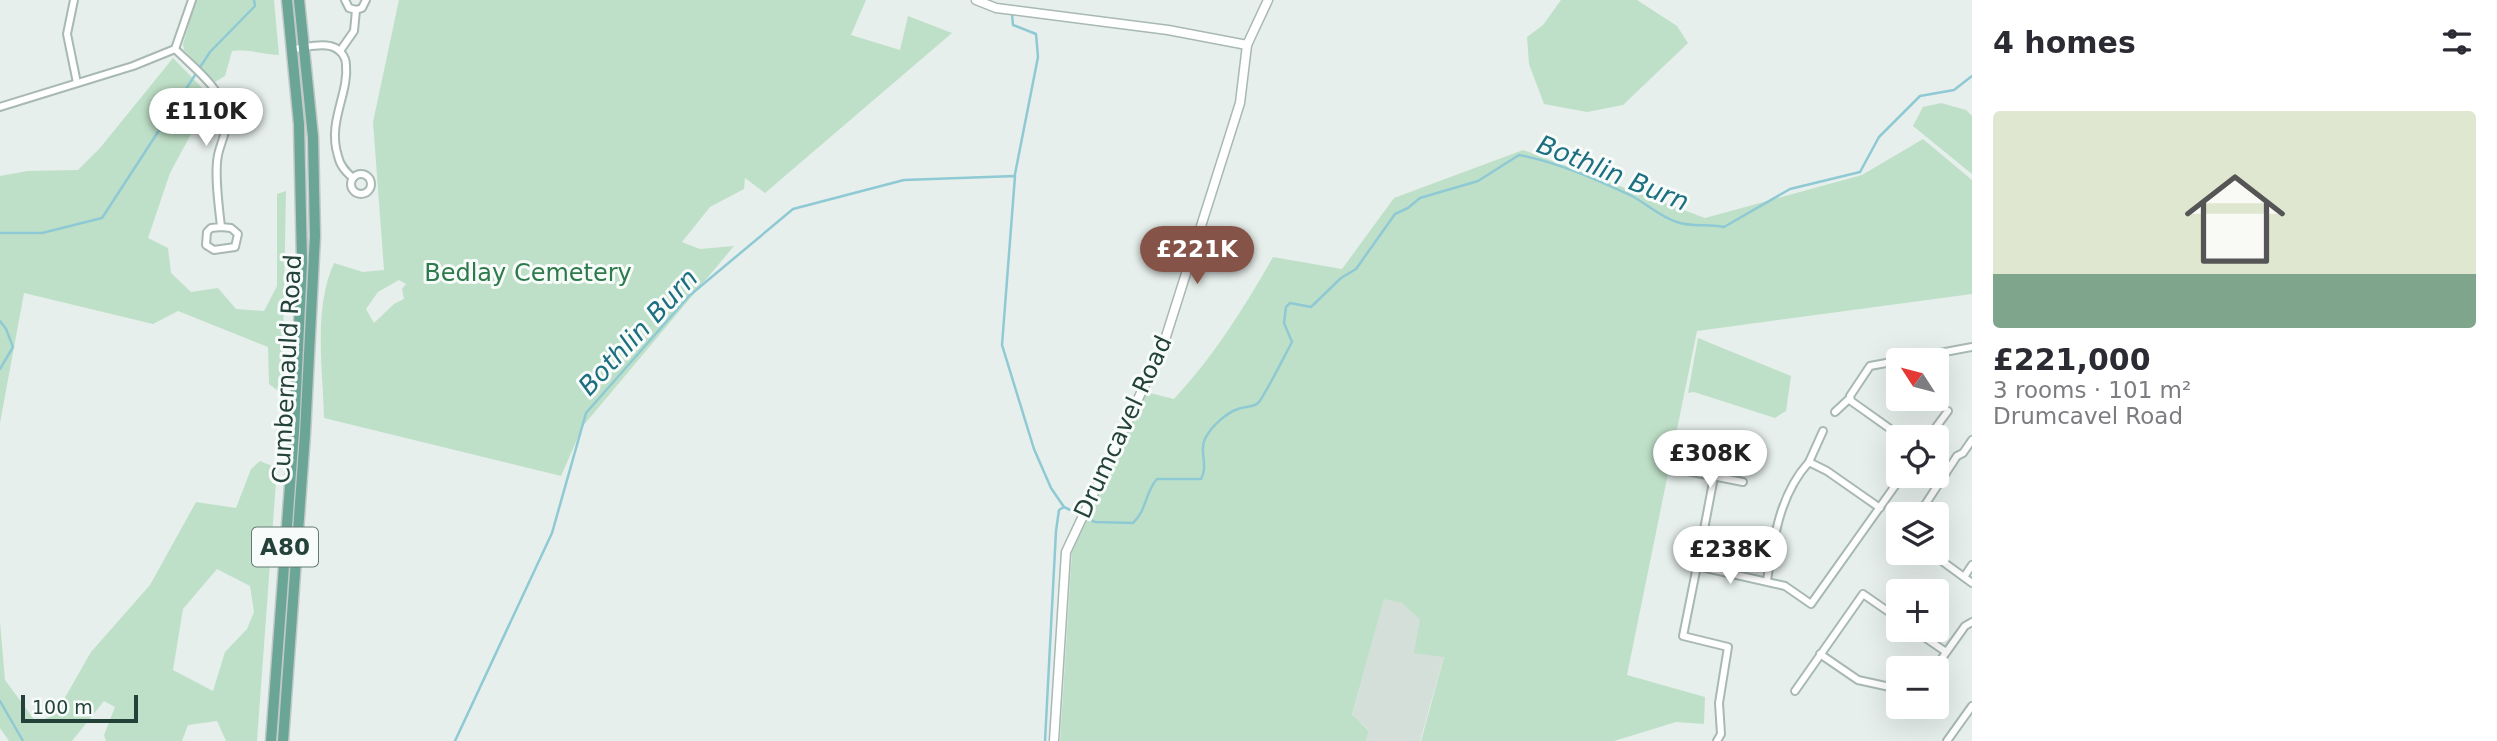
<!DOCTYPE html>
<meta charset="utf-8">
<style>
:root{--surface:#fff;--page:#f7f7f7;--text:#2b2b33;--muted:#7c7c81;--accent:#855347}
body{margin:0;font-family:"DejaVu Sans",sans-serif;background:var(--page);color:var(--text);height:100vh;display:flex;flex-direction:column;font-size:26px;white-space:nowrap}
*{box-sizing:border-box;margin:0}
p{font-size:23px;color:var(--muted)}
.icon{flex:none;width:38px;height:38px;fill:none;stroke:currentColor;stroke-width:2;stroke-linecap:round;stroke-linejoin:round}
.map{position:relative;flex:1;overflow:hidden}
.side{display:flex;flex-direction:column;background:var(--surface);width:525px}
.side>*{flex:none}
.needle{width:46px;rotate:306deg}
.tools{position:absolute;left:1886px;top:348px;display:grid;gap:14px}
.tools a{display:grid;place-items:center;width:63px;height:63px;border-radius:7px;background:var(--surface);box-shadow:0 7px 28px #0002;font-size:35px}
.scale{position:absolute;left:21px;bottom:18px;width:117px;box-sizing:border-box;padding-left:7px;border:4px solid #24423a;border-top:0;font-size:19px;line-height:24px;white-space:nowrap;color:#24423a;-webkit-text-stroke:5px #f7fbf9;paint-order:stroke}
.price{position:absolute;translate:-50% -60px;padding:0 16px;border-radius:24px;background:#fff;color:#222;font-size:23px;line-height:46px;filter:drop-shadow(0 2px 4px #0008)}
.price::after{content:'';position:absolute;left:50%;top:42px;width:21px;height:16px;margin-left:-10px;background:inherit;clip-path:polygon(0 0,100% 0,50% 100%)}
.price.selected{background:var(--accent);color:#fff}
ul{padding:0;list-style:none}
li{display:grid;align-content:center;gap:14px;height:371px;padding:0 21px}
li span{display:grid;place-items:center;height:217px;border-radius:7px;color:#555}
li>.icon{margin-inline-start:auto}
span .icon{width:126px;height:126px;fill:#fffc;stroke-width:1}
li b{font-size:30px}
h2{display:flex;justify-content:space-between;align-items:center;height:84px;padding:0 21px;font-size:30px}
main{display:flex;flex:1;min-height:0}
.map>svg:first-child{display:block}
</style>
<main>
<div class="map">
<svg width="1972" height="741" viewBox="0 0 1972 741">
<rect width="100%" height="100%" fill="#e6efeb"/>
<polygon fill="#d4dfda" points="1384,598 1402,603 1420,620 1444,656 1420,741 1366,741 1369,730 1352,716"/>
<g fill="#bfe0c8" fill-rule="evenodd">
<path d="M 196,0 L 274,0 L 279,55 C 262,54 249,49 232,51 L 225,76 L 215,82 L 184,50 L 183,44 Z"/>
<path d="M 399,0 L 866,0 L 851,35 L 900,50 L 908,16 L 952,33 L 765,193 L 745,178 L 744,189 L 710,207 L 682,242 L 700,249 L 734,246 L 583,426 L 561,476 L 324,418 C 323,369 313,309 334,263 L 363,272 L 384,270 L 373,122 ZM 399,280 L 406,284 L 402,289 L 404,299 L 394,304 L 374,323 L 366,309 L 378,292 Z"/>
<polygon points="1561,0 1637,0 1677,26 1688,43 1623,105 1587,112 1544,104 1529,64 1527,37 1543,25"/>
<polygon points="173,58 211,97 170,173 148,238 168,248 171,273 191,292 218,288 236,309 264,311 277,286 277,194 286,191 282,394 269,384 268,347 178,311 153,324 24,293 0,423 0,176 28,171 78,170 100,148"/>
<polygon points="1941,103 1966,110 1972,116 1972,174 1913,126 1923,107"/>
<path d="M 1923,139 L 1972,180 L 1972,294 L 1697,331 L 1627,675 L 1705,697 L 1704,724 L 1676,722 L 1614,741 L 1421,741 L 1444,657 L 1414,653 L 1420,620 L 1402,603 L 1384,599 L 1352,715 L 1369,731 L 1366,741 L 1060,741 L 1072,551 L 1092,500 L 1146,392 L 1174,399 C 1214,356 1244,308 1273,257 L 1342,269 L 1394,198 L 1523,150 L 1705,218 L 1862,175 Z"/>
<polygon points="1698,338 1791,376 1786,411 1775,418 1694,392 1688,393"/>
<path d="M 260,461 L 277,468 L 257,741 L 226,741 L 217,721 L 188,725 L 182,741 L 106,741 L 104,735 L 115,707 L 104,701 L 72,741 L 9,741 L 0,728 L 0,622 L 5,680 L 36,722 L 55,715 L 91,652 L 150,585 L 196,502 L 236,508 L 251,469 ZM 217,569 L 250,586 L 254,612 L 247,629 L 225,652 L 213,691 L 173,670 L 183,609 Z"/>
</g>
<g fill="none" stroke-linecap="round" stroke-linejoin="round">
<g stroke="#8ec9d4" stroke-width="2.5">
<polyline points="1012,14 1013,25 1036,34 1038,57 1015,174"/>
<polyline points="0,233 42,233 102,218 210,52 255,6 254,0"/>
<polyline points="0,321 6,329 13,347 0,369"/>
<polyline points="0,701 23,741"/>
<path d="M 455,741 L 552,533 L 586,413 L 689,296 L 793,209 L 904,180 L 1015,176 L 1002,345 L 1034,449 L 1051,488 L 1064,507 L 1095,522 L 1133,523 C 1147,510 1145,492 1157,479 L 1201,479 C 1209,465 1198,450 1206,437 C 1212,426 1226,413 1238,409 C 1245,406 1252,408 1258,403 C 1263,399 1287,351 1292,342 L 1284,323 L 1286,307 L 1290,303 L 1311,307 L 1341,278 L 1356,269 L 1395,214 L 1408,208 L 1420,198 L 1478,181 L 1519,155 C 1557,162 1595,179 1630,195 C 1646,203 1660,217 1677,222 C 1693,228 1707,223 1724,227 L 1790,189 L 1860,172 L 1879,137 L 1920,96 L 1954,90 L 1972,76"/>
<polyline points="1045,741 1056,531 1059,510 1064,507"/>
</g>
<g stroke="#a8b8b2" stroke-width="10">
<g id="minor">
<polyline points="74,0 67,34 77,83"/>
<polyline points="345,0 349,8 356,10 362,8 366,0"/>
<path d="M 175,49 C 192,66 221,88 226,113 C 229,128 221,141 218,155 C 214,174 219,207 221,227 L 231,228 L 238,234 L 235,247 L 214,250 L 206,245 L 207,232 L 211,228 L 221,227"/>
<path d="M 292,49 C 304,48 318,43 330,46 C 339,48 346,56 346,65 C 349,94 327,122 338,156 C 340,166 346,172 353,178"/>
<polyline points="340,51 354,31 356,10"/>
<polyline points="0,107 133,66 175,49 192,0"/>
<circle cx="361" cy="184" r="10"/>
<polyline points="1835,412 1850,398"/>
<polyline points="1903,438 1851,401 1850,396 1870,366 1972,347"/>
<polyline points="1928,438 1948,411"/>
<polyline points="1809,462 1823,431"/>
<polyline points="1682,470 1743,482"/>
<polyline points="1919,514 1957,456 1963,453 1972,440"/>
<polyline points="1931,553 1972,583"/>
<polyline points="1697,566 1714,477"/>
<polyline points="1964,577 1972,565"/>
<path d="M 1767,580 C 1774,539 1779,495 1809,462 L 1827,471 L 1880,508"/>
<polyline points="1914,630 1946,652"/>
<polyline points="1820,654 1858,680 1899,689"/>
<polyline points="1935,668 1965,626 1972,622"/>
<polyline points="1795,691 1863,594 1899,619"/>
<polyline points="1717,741 1721,734 1719,703 1728,647 1683,636 1697,566 1785,586 1811,604 1902,476"/>
<polyline points="1947,741 1972,706"/>
</g>
</g>
<g stroke="#a8b8b2" stroke-width="11">
<g id="tertiary">
<polyline points="976,0 996,8 1168,30 1247,45"/>
<polyline points="1054,741 1066,552 1163,346 1240,103 1247,45 1268,0"/>
</g>
</g>
<g stroke="#c2cac8" stroke-width="13">
<g id="primary">
<polyline points="271,741 294,431 302,262 299,124 287,0"/>
<polyline points="283,741 305,434 315,236 313,137 299,0"/>
</g>
</g>
<use href="#minor" stroke="#fff" stroke-width="6"/>
<use href="#tertiary" stroke="#fff" stroke-width="8"/>
<use href="#primary" stroke="#6aa596" stroke-width="10"/>
</g>
<g text-anchor="middle" dominant-baseline="central" stroke-width="6" stroke-linejoin="round" paint-order="stroke">
<rect fill="#f7fbf9" stroke="#637a73" stroke-width="2" x="252" y="527.5" width="66" height="39" rx="5"/>
<g font-size="23" font-weight="bold" fill="#24423a">
<text x="285" y="547">A80</text>
</g>
<g font-size="24" fill="#2d7a4b" stroke="#f7fbf9">
<text x="528" y="273">Bedlay Cemetery</text>
</g>
<g font-size="24" fill="#24423a" stroke="#f7fbf9">
<text transform="translate(287 369) rotate(-87)">Cumbernauld Road</text>
<text transform="translate(1123 427) rotate(-65)">Drumcavel Road</text>
</g>
<g font-size="26" font-style="italic" fill="#1c6f80" stroke="#f7fbf9">
<text transform="translate(1613 173) rotate(22)">Bothlin Burn</text>
<text transform="translate(638 332) rotate(-47)">Bothlin Burn</text>
</g>
</g>
</svg>
<div class="tools">
<a><svg class="needle" viewBox="-14 -14 28 28"><path d="M0-13l5 13h-10z" fill="#e53935"/><path d="M0 13l5-13h-10z" fill="#7c7c81"/></svg></a>
<a><svg class="icon" aria-label="locate" viewBox="0 0 24 24"><circle cx="12" cy="12" r="6"/><path d="M12 2v4M12 18v4M2 12h4M18 12h4"/></svg></a>
<a><svg class="icon" aria-label="layers" viewBox="0 0 24 24"><path d="M12 4l9 5-9 5-9-5zM3 14l9 5 9-5"/></svg></a>
<a>+</a>
<a>−</a>
</div>
<div class="scale">100 m</div>
<b class="price" style="left:206px;top:148px">£110K</b>
<b class="price selected" style="left:1197px;top:286px">£221K</b>
<b class="price" style="left:1710px;top:490px">£308K</b>
<b class="price" style="left:1730px;top:586px">£238K</b>
</div>
<section class="side">
<h2>4 homes<svg class="icon" aria-label="filters" viewBox="0 0 24 24"><path d="M4 7h16M4 17h16"/><circle cx="9" cy="7" r="2"/><circle cx="15" cy="17" r="2"/></svg></h2>
<ul>
<li><span style="background:linear-gradient(#dfe7d0 75%,#7fa58c 0)"><svg class="icon" aria-label="home" viewBox="0 0 24 24"><path d="M3 11l9-7 9 7M6 9v11h12V9"/></svg></span><div><b>£221,000</b><p>3 rooms · 101 m²</p><p>Drumcavel Road</p></div></li>
</ul>
</section>
</main>
